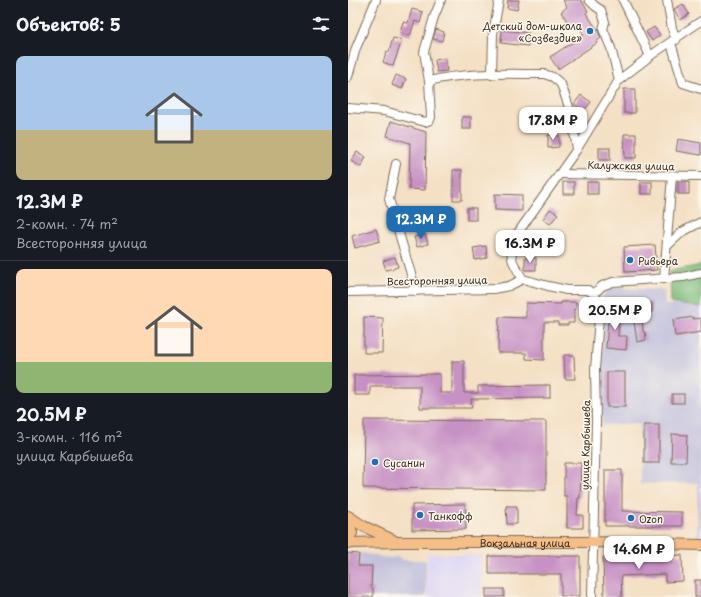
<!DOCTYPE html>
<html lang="ru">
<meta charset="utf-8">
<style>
:root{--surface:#171b24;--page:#242831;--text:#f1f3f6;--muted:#9ea1a6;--line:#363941;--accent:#1f6fb2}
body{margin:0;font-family:"Playpen Sans",sans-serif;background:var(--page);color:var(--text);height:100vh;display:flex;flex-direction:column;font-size:15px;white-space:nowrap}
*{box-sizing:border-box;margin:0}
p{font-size:13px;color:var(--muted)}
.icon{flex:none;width:22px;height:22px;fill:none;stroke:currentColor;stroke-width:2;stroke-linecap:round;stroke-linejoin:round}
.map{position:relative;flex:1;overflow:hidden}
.sheet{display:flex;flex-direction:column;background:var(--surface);width:348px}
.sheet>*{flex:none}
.price{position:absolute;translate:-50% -34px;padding:0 9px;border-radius:8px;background:#fff;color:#222;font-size:13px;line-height:26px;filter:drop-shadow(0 1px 2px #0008)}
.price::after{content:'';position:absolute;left:50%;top:24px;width:12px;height:9px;margin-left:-6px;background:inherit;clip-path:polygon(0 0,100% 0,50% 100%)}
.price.selected{background:var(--accent);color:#fff}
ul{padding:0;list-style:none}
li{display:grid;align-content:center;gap:8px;height:212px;padding:0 16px}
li+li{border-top:1px solid var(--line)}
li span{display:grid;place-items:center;height:124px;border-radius:8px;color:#555}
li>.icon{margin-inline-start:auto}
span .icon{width:72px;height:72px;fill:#fffc;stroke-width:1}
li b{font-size:17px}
h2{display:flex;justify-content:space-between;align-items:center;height:48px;padding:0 16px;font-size:17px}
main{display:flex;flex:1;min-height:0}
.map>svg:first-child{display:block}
</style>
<main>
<section class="sheet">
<h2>Объектов: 5<svg class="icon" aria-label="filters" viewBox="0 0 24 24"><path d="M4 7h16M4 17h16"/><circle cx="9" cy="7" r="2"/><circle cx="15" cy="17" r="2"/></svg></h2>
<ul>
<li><span style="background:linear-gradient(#a9c7e8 60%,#c2b280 0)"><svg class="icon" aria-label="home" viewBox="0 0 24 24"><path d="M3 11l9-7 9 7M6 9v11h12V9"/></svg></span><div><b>12.3M ₽</b><p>2-комн. · 74 m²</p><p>Всесторонняя улица</p></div></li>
<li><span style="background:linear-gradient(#ffd9b3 75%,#8fb573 0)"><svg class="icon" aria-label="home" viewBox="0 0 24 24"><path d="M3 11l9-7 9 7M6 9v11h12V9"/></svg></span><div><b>20.5M ₽</b><p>3-комн. · 116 m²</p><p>улица Карбышева</p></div></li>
</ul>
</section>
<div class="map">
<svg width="353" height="597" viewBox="0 0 353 597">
<rect width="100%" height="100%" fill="#fbf7ec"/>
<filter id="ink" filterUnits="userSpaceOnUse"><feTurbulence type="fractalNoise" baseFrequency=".025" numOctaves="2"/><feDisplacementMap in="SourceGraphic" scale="8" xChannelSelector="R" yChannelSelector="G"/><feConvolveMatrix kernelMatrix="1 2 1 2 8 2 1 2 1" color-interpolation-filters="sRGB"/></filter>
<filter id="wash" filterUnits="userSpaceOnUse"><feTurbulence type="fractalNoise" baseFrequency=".012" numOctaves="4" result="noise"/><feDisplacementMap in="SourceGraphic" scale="16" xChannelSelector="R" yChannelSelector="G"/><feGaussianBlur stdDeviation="0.9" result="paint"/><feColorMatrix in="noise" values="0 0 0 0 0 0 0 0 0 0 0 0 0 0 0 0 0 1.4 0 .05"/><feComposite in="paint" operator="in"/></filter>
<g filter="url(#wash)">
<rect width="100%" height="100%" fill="#f4e0c4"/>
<polygon fill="#ddd5f6" points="79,553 133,555 134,597 79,597"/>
<g fill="#c2c1dc">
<polygon points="263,288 316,290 317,305 353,304 353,540 349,540 350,483 292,484 292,423 254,425 255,297 259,290"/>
<polygon points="0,553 15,553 39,558 50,557 55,560 78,560 78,597 0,597"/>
</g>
<polygon fill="#7ebd7e" stroke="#5c744e" points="353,265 353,307 323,303 322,271"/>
<g id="blocks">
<g fill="#c791c5">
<polygon points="160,0 171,0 169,10 159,8"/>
<polygon points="215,0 233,0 240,11 238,13 250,31 253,38 248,42 249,43 210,69 202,57 236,35 229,24 223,27 213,12 219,7"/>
<polygon points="335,4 341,14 332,20 326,9"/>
<polygon points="64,9 75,12 72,23 67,21 62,36 52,33 55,22 60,23"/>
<polygon points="306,27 312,35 304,41 298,32"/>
<polygon points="88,29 96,32 94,41 85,39"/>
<polygon points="154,30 181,33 180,46 153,43"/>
<polygon points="45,38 54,40 45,66 35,62 39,51 41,52"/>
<polygon points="97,58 99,71 89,72 87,60"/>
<polygon points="48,75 58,79 54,89 44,85"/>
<rect x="276" y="89" width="11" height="24"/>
<polygon points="233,95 243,102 235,112 226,104"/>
<rect x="114" y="117" width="9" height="12"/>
<polygon points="43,121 78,132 77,190 61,189 62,143 39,136"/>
<polygon points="276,134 288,134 288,158 277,158"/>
<polygon points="200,135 211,135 211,147 200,148"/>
<polygon points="330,139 353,143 353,155 328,151"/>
<rect x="251" y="148" width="11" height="12"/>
<polygon points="9,152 18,157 13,167 3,161"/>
<rect x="105" y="170" width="9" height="30"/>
<rect x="215" y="182" width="11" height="12"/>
<rect x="239" y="182" width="11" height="12"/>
<rect x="293" y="182" width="11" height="12"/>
<rect x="330" y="182" width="11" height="12"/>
<polygon points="147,194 174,195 174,211 147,210"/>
<rect x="119" y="208" width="9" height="12"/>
<polygon points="202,209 210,214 202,224 195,219"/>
<polygon points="28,229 32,241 7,248 4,236"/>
<polygon points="77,234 80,244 69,247 66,237"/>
<polygon points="307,245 309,270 277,272 276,247"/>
<polygon points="138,246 139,258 127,260 125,248"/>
<polygon points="47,257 50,267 38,270 35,261"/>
<rect x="177" y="258" width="11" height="12"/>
<polygon points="213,302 228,302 228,309 226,309 226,323 220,323 220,325 210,325 210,322 196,322 196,360 178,359 178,353 150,353 151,317 178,318 178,303 213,304"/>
<polygon points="286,302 304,303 304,312 294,312 295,332 297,332 298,340 289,342 285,314"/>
<polygon points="261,307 272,308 270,336 279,336 278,350 258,348"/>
<polygon points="16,317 35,318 34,353 16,353"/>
<polygon points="345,317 345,319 353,318 353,332 327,336 325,320"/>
<polygon points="216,355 226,355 227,379 217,379"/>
<polygon points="104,361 116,361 116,393 130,393 130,386 202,385 202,398 123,399 124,408 72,408 72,386 22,386 22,395 6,395 6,375 92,374 92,393 104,393"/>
<rect x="259" y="372" width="18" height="35"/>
<rect x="324" y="394" width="12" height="9"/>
<polygon points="16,420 198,421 198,490 15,488"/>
<rect x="296" y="425" width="15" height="38"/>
<polygon points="324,434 339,435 338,462 323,462"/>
<polygon points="216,463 233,463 232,498 230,498 229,515 235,515 235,528 219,528 219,496 216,496"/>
<polygon points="257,470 274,470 274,511 334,512 334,526 257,526"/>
<polygon points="117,504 118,529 64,530 64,505"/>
<polygon points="158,506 169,506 169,524 159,524"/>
<polygon points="0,553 11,554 10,566 24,566 23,588 25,588 25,597 0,597"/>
<polygon points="334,555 335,581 317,582 317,574 273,576 274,597 256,597 255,557"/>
<polygon points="141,556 232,556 232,596 213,596 213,574 141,574"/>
<rect x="347" y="580" width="6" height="17"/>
<rect x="138" y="589" width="18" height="8"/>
</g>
</g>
</g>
<g filter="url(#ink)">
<use href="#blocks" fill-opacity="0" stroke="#7c6a58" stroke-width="1"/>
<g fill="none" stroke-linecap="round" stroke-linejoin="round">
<g stroke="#7c6a58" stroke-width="10">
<g id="minor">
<polyline points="241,0 247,6 253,10 257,22 255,29 263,48 271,80"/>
<polyline points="275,0 302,56"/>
<polyline points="319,0 324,28 328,40"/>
<polyline points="323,43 335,83 353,89"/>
<polyline points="144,75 145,34 151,0"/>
<polyline points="0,77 8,48 28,0"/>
<path d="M 81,81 C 118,72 157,74 196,74 L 205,77 L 213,84 L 222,110 L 229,149"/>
<polyline points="0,108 36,111 77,122 82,120 83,117 81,81 76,52 86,17 93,0"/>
<polyline points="48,164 41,199 68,291"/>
<polyline points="213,174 353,176"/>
<polyline points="319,246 334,232 353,222"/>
<path d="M 175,279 C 162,260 160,255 169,234 L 229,149 L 271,80 L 302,56 L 353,21"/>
<polyline points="316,279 324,175"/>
<polyline points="0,292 145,289 161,286 175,279 200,286 219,290 240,290 246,294 252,305 247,369 248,422 244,597"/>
<polyline points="246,294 254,286 265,282 335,277 353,273"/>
</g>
</g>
<g stroke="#7c6a58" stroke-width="12">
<g id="major">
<polyline points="0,516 15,526 45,540"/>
<polyline points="0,518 4,533 0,539"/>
<path id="s1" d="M 0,543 L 51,542 L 245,542 L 353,545"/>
</g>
</g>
<use href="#minor" stroke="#fff" stroke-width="8"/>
<use href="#major" stroke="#f6be87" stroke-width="10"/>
</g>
</g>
<g fill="#1f6fb2" stroke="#fbf7ec" stroke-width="1.5">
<circle cx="242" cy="31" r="4"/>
<circle cx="282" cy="260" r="4"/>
<circle cx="27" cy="462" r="4"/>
<circle cx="72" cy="515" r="4"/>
<circle cx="283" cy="518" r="4"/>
</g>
<g text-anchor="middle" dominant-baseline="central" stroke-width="3" stroke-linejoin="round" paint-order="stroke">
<g font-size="10" fill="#3b2a1e" stroke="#fbf7ec" text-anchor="start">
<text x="234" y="25" text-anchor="end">Детский дом-школа<tspan x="234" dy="12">«Созвездие»</tspan></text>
<text x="290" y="260">Ривьера</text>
<text x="35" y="462">Сусанин</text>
<text x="80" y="515">Танкофф</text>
<text x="291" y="518">Ozon</text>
</g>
<g font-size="10" fill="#3b2a1e" stroke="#fbf7ec">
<text transform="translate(283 165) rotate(1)">Калужская улица</text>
<text transform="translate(89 280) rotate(-1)">Всесторонняя улица</text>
<text transform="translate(237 445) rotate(-89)">улица Карбышева</text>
<text stroke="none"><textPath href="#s1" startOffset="177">Вокзальная улица</textPath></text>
</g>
</g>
</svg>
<b class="price" style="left:205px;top:141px">17.8M ₽</b>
<b class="price selected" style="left:73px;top:240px">12.3M ₽</b>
<b class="price" style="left:182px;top:264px">16.3M ₽</b>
<b class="price" style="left:267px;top:331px">20.5M ₽</b>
<b class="price" style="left:291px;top:570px">14.6M ₽</b>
</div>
</main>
